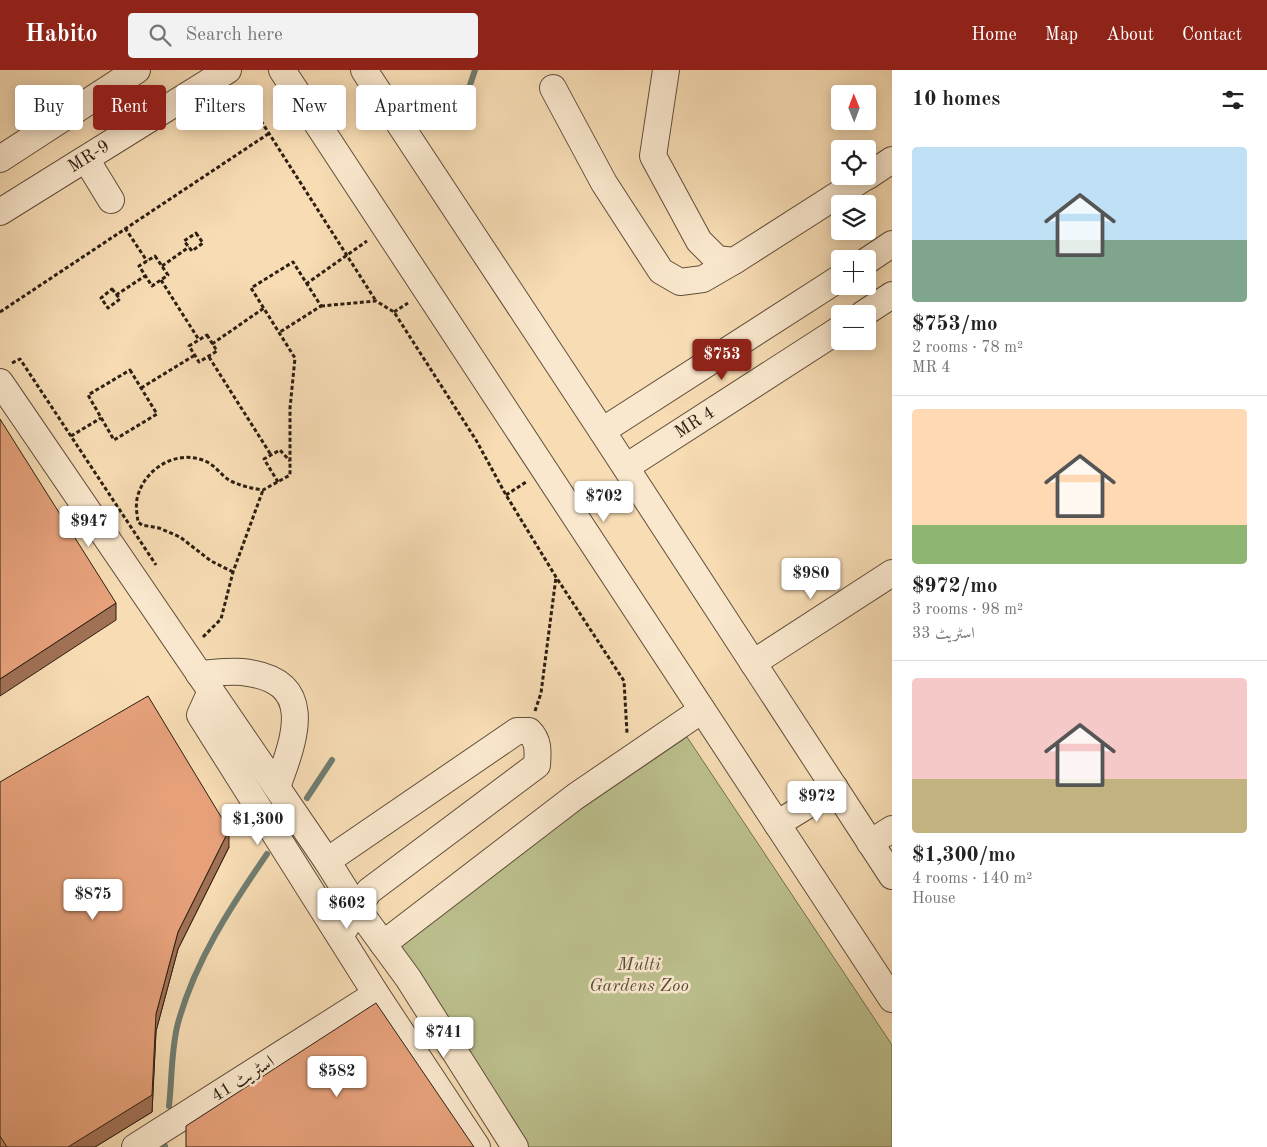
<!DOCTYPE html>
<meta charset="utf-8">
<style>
:root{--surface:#fff;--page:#f2f2f2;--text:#222;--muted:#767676;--line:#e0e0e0;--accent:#8f2418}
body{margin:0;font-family:"Old Standard TT",Amiri,serif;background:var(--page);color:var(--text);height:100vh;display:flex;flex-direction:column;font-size:19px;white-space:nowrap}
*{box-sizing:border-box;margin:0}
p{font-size:16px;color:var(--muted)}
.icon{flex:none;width:28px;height:28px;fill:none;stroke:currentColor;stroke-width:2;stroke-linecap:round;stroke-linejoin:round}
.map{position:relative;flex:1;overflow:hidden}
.side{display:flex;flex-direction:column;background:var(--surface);width:375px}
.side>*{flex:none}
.hud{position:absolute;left:15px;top:15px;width:475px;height:45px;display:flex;gap:10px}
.needle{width:32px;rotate:359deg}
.tools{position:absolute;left:831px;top:15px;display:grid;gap:10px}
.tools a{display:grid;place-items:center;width:45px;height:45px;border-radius:5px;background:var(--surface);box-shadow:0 2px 12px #0003;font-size:25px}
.price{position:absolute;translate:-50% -42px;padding:0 11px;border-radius:5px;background:#fff;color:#222;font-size:16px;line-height:32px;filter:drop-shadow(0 1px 2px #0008)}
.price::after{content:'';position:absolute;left:50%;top:30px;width:15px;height:11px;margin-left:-8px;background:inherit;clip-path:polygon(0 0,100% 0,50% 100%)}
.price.on{background:var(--accent);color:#fff}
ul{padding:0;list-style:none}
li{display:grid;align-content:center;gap:10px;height:265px;padding:0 20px}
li+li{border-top:1px solid var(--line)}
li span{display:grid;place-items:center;height:155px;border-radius:5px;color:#555}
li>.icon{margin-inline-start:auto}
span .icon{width:90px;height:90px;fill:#fffc;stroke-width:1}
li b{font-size:21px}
h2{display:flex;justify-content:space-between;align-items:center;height:60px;padding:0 20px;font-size:21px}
.chip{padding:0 18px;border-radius:5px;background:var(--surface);box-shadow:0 2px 12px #0003;font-size:18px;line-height:45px}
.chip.on{background:var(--accent);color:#fff}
header{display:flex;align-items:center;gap:30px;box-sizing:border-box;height:70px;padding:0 25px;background:var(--accent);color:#fff}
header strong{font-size:24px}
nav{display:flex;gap:28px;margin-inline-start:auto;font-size:18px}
.search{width:350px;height:45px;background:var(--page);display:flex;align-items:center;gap:12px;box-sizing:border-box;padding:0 18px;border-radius:5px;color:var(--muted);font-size:19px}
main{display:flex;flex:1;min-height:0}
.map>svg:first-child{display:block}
</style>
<header>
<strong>Habito</strong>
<div class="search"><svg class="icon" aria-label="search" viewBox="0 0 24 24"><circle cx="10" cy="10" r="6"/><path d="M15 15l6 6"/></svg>Search here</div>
<nav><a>Home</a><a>Map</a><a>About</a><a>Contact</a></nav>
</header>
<main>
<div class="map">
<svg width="892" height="1077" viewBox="0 0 892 1077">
<rect width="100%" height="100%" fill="#f7dcb4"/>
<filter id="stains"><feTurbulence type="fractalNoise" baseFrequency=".004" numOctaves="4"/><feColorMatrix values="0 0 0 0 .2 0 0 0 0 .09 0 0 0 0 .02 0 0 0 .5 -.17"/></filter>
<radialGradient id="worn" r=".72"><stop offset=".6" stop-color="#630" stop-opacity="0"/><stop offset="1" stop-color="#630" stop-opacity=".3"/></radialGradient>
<polygon fill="#bcc08e" stroke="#747050" points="687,667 892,975 892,1077 514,1077 383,874"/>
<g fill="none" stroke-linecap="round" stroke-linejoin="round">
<g stroke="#707d70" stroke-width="6">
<polyline points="468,21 475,0"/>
<polyline points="307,728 332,690"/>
<path d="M 169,1036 C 172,1010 171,979 178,953 C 195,891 231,836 267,784"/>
<polyline points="165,1077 165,1076"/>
</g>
<g stroke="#604e3a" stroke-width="28">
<g id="minor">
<polyline points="282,0 892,929"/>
<polyline points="364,0 602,361 892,806"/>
<polyline points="666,0 653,86 699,171 717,189 734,191 867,106"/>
<polyline points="553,18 604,113 661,201 680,212 703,209 734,191"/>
<polyline points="0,89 137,0"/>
<polyline points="86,89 111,130"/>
<polyline points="868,106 892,90"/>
<path id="s1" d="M 0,142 L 228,0"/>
<polyline points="868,190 892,174"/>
<polyline points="863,244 892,225"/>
<polyline points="0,312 327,791 356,837 408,908 515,1077"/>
<polyline points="602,361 840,208"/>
<path id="s2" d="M 626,397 L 840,259"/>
<polyline points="753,593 892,503"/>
<path d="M 199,604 C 213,603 228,601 242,602 C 318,610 295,668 277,717"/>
<polyline points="211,621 200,645 376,924 477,1077"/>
<polyline points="777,754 835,718"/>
<polyline points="870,773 892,759"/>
<path d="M 327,791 L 517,661 L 529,661 C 539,671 538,681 537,695 L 369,821 L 340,866"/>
<polyline points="383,874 576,726 702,640"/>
<polyline points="135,1077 376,924"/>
</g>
</g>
<g stroke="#2d1f12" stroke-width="3" stroke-dasharray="4 2.5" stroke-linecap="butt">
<polyline points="240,18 376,231"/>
<polyline points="125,158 147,191"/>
<polygon points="196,163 203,173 192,181 184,171"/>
<polygon points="155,186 168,205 152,216 139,196"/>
<polyline points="162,196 189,177"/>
<polyline points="161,210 199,270"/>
<polyline points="306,214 367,171"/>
<polygon points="112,219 120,229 108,238 101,228"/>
<polyline points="116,225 145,206"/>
<polyline points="321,236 376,231 394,242 476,370 506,425 556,507 624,611 627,663"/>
<polyline points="0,242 268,64"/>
<polyline points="394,242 408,233"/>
<polygon points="207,265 217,281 199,292 189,276"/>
<polyline points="212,274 264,238"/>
<polyline points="209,287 271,385"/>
<polyline points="12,293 20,289 156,495"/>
<polygon points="130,300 157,344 114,370 88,325"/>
<polyline points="141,318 195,285"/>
<polyline points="71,366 101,348"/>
<polyline points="278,412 264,389 280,380 290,391"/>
<polyline points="506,425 526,412"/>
<polyline points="599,440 609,413"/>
<path d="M 233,502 L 211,491 L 180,467 L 159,458 L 142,455 L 138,452 C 137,444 135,434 138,425 C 146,398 177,379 205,391 C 215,395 221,405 229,410 C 240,416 251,418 263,420 L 290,405 L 290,338 L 295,288 L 251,218 L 293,192 L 321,236 L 280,262"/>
<polyline points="203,567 221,549 233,502 263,420"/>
<polyline points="535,641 541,623 556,507"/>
</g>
<use href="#minor" stroke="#fae8ce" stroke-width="26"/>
</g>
<polygon fill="#c68a6a" stroke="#2d1f12" points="0,712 229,777 178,879 156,961 152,1042 95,1077 0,1077"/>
<g fill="#a17156" stroke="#2d1f12">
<polygon points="116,533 116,550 0,626 0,609"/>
<polygon points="229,760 229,777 178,879 156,961 152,1042 95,1077 68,1077 156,944 178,862"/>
</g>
<g fill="#e6a17b" stroke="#2d1f12">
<polygon points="0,349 116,533 0,609"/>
<polygon points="148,626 229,760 178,862 156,944 152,1025 68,1077 7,1077 0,1066 0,712"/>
<polygon points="376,933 474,1077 186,1077 186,1056"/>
</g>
<g text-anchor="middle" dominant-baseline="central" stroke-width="5" stroke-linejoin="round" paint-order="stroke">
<g font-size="18" fill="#2d1f12" stroke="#fae8ce">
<text stroke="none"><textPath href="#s1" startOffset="105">MR-9</textPath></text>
<text stroke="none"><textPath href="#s2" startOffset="82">MR 4</textPath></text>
<text transform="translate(243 1009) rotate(-32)">اسٹریٹ 41</text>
</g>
<g font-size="18" font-style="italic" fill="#584f37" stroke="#fae8ce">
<text x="639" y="895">Multi<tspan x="639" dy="21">Gardens Zoo</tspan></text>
</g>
</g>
<rect width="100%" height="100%" filter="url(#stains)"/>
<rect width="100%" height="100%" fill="url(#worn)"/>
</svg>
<div class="tools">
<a><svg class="needle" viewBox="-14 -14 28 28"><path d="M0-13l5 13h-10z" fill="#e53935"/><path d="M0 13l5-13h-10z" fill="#767676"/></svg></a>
<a><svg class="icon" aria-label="locate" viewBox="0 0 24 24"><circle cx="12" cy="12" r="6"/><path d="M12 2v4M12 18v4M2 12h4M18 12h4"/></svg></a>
<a><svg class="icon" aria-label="layers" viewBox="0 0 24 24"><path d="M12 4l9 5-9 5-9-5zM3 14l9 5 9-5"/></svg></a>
<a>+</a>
<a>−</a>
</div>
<b class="price on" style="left:722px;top:311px">$753</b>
<b class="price" style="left:604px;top:453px">$702</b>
<b class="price" style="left:89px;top:478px">$947</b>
<b class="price" style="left:811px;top:530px">$980</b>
<b class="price" style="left:817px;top:753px">$972</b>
<b class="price" style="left:258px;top:776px">$1,300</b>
<b class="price" style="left:93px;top:851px">$875</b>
<b class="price" style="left:347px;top:860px">$602</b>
<b class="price" style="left:444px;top:989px">$741</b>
<b class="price" style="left:337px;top:1028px">$582</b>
<div class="hud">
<a class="chip">Buy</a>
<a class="chip on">Rent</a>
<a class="chip">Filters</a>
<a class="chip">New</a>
<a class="chip">Apartment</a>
</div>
</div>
<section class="side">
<h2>10 homes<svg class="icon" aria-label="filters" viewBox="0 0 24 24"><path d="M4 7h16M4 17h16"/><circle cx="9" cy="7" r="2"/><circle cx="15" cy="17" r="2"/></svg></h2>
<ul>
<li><span style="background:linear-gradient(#bfe0f5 60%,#7fa58c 0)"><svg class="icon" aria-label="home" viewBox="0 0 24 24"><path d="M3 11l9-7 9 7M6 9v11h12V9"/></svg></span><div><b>$753/mo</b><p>2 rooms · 78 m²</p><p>MR 4</p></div></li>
<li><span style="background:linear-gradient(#ffd9b3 75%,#8fb573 0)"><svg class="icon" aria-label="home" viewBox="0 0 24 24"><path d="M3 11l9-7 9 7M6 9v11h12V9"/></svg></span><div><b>$972/mo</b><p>3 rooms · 98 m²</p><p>اسٹریٹ 33</p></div></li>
<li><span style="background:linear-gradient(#f6c9c9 65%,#c2b280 0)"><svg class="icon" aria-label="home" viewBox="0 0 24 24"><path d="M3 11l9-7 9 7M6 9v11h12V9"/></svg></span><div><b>$1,300/mo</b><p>4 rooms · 140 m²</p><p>House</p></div></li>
</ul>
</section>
</main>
